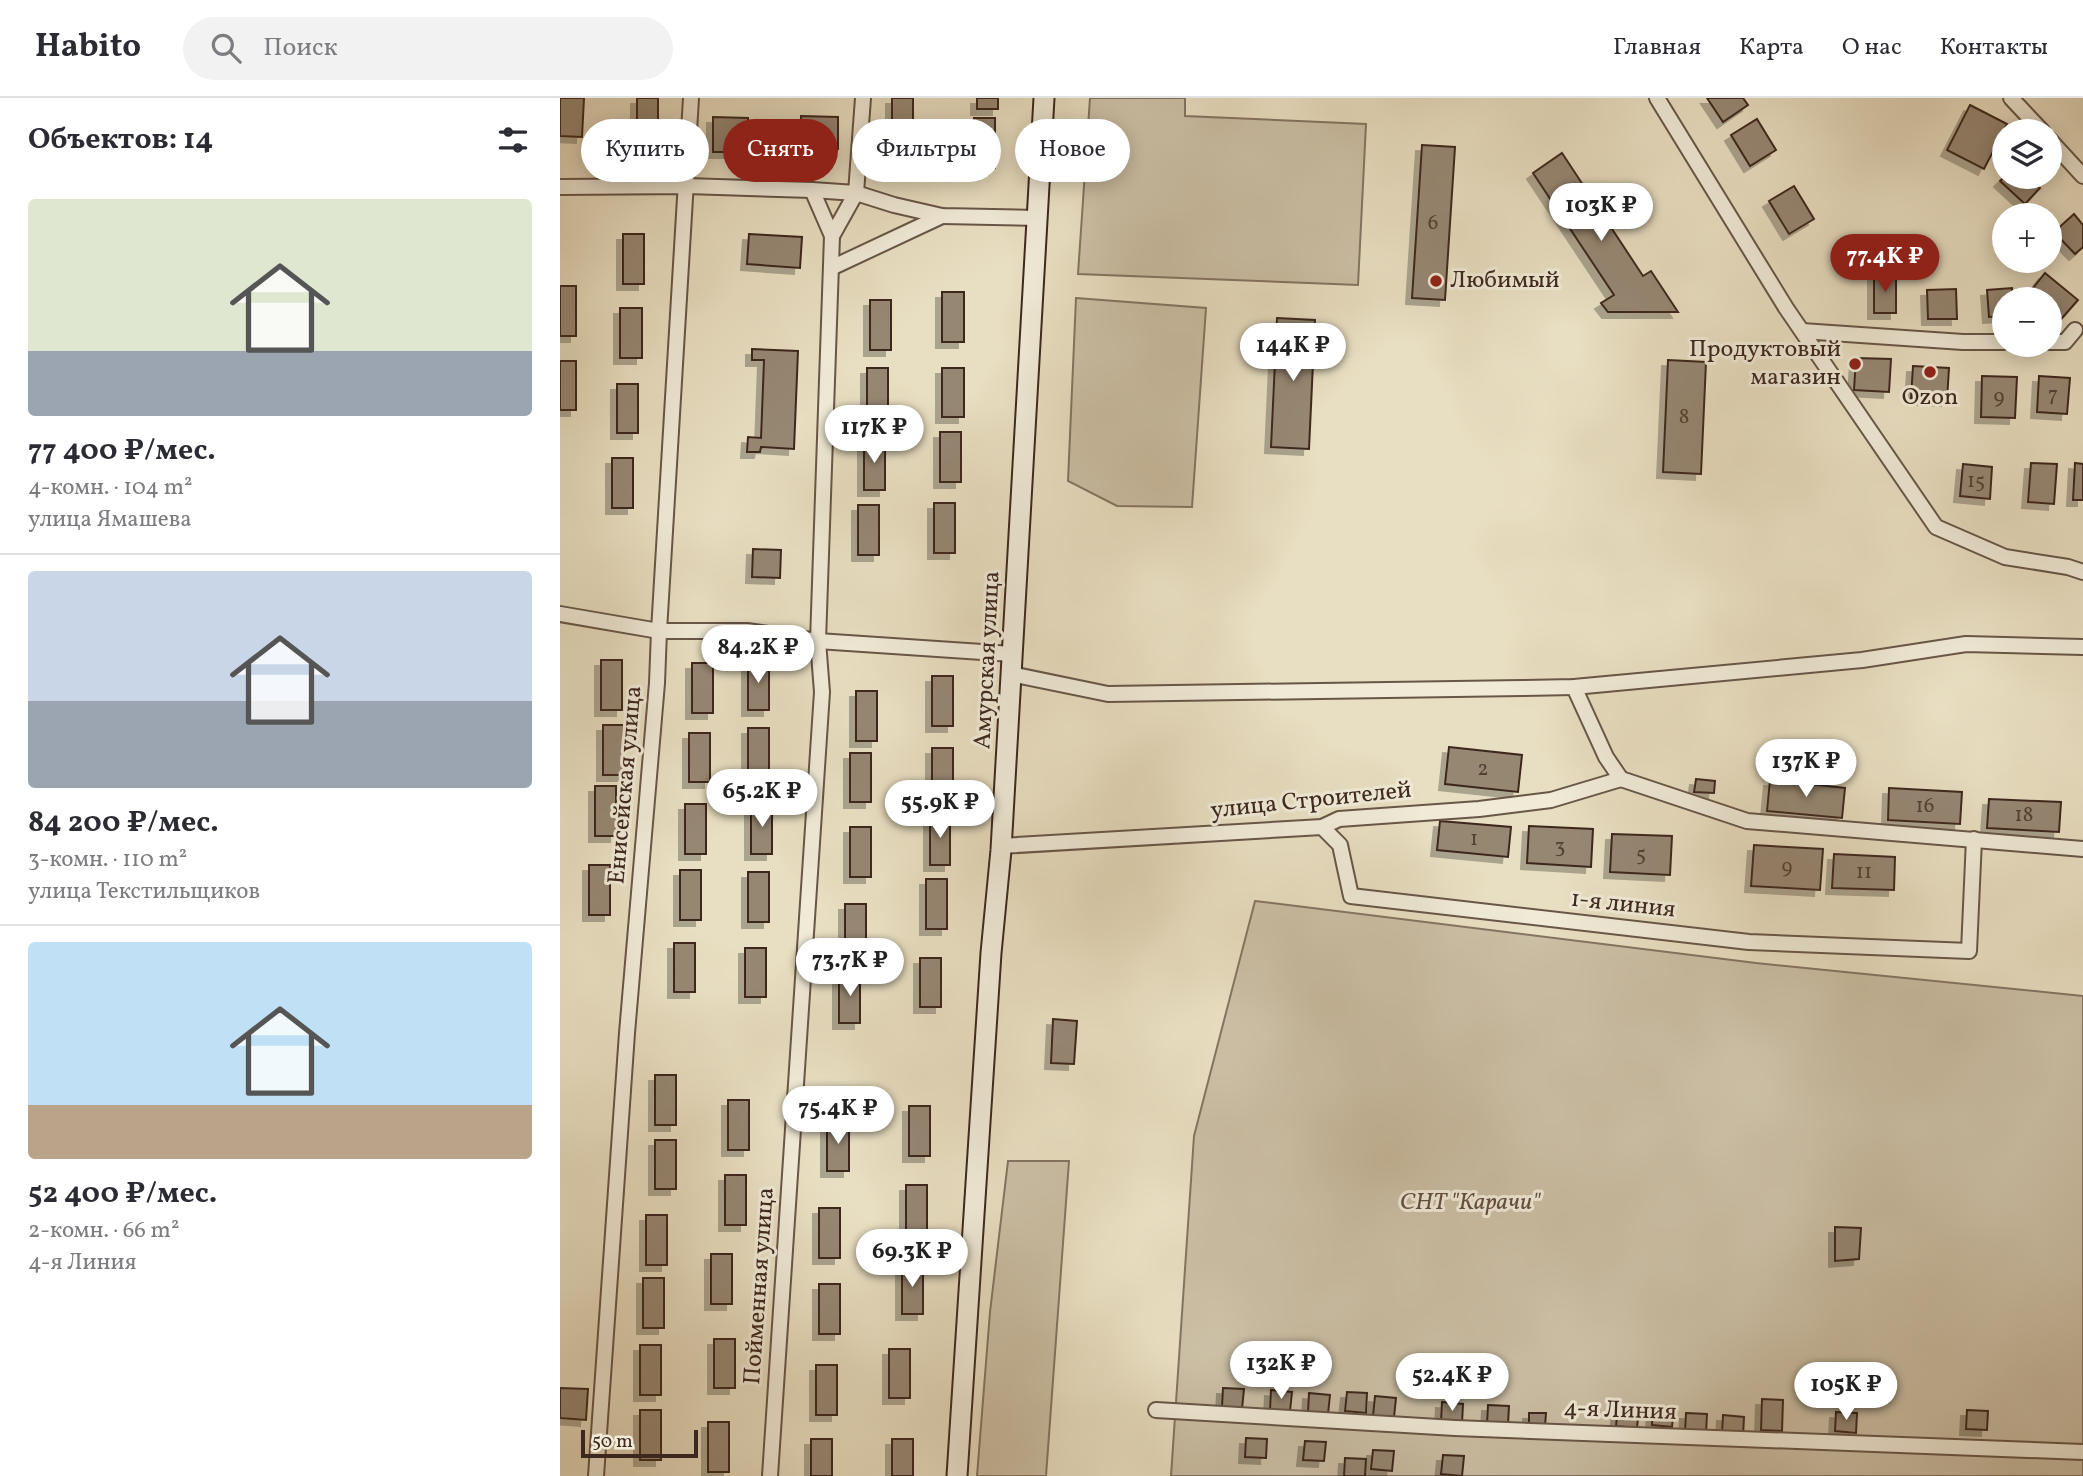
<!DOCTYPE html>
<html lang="ru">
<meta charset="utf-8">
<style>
:root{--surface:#fff;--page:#f2f2f3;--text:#2b2b33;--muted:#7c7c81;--line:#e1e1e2;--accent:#8f2418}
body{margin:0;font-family:Vollkorn,serif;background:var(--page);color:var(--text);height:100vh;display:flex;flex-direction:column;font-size:26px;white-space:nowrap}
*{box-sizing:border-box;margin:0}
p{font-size:23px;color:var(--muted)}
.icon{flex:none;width:38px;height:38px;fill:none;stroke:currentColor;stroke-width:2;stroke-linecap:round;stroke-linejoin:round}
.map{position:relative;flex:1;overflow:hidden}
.drawer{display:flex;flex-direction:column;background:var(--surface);width:560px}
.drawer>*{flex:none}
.guide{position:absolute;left:21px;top:21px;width:665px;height:63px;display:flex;gap:14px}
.fabs{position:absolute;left:1432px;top:21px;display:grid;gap:14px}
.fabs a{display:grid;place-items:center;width:70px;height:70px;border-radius:50%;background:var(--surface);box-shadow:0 4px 18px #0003;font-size:35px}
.scale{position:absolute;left:21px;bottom:18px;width:117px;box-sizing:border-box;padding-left:7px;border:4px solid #3d281e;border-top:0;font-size:19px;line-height:24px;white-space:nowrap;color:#3d281e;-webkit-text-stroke:5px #f0ead7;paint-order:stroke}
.price{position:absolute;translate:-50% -60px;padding:0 16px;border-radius:24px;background:#fff;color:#222;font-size:23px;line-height:46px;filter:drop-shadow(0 2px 4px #0008)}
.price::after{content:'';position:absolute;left:50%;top:42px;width:21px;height:16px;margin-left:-10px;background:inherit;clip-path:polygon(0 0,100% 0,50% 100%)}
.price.on{background:var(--accent);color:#fff}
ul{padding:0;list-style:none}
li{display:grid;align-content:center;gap:14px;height:371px;padding:0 28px}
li+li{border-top:2px solid var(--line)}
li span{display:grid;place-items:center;height:217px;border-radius:7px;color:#555}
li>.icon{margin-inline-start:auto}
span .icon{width:126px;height:126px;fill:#fffc;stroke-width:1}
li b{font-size:30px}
h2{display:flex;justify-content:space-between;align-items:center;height:84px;padding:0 28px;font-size:30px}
.pill{padding:0 24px;border-radius:32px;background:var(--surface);box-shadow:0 4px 18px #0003;font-size:24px;line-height:63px}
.pill.on{background:var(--accent);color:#fff}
header{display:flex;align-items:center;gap:42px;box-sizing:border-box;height:98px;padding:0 35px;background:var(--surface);border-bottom:2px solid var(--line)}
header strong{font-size:33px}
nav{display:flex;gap:38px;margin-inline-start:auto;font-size:24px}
.search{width:490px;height:63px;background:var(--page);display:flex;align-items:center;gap:18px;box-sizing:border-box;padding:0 24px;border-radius:38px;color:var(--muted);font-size:26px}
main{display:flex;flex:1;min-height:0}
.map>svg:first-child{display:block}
</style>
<header>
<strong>Habito</strong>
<div class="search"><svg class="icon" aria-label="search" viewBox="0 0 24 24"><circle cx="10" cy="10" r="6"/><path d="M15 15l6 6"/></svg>Поиск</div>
<nav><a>Главная</a><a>Карта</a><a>О нас</a><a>Контакты</a></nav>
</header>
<main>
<section class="drawer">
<h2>Объектов: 14<svg class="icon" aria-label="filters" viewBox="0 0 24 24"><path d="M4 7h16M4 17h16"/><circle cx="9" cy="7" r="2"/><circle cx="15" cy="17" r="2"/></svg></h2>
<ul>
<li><span style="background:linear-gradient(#dfe7d0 70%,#9aa5b1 0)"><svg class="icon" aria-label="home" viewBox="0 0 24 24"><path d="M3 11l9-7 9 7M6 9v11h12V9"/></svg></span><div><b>77 400 ₽/мес.</b><p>4-комн. · 104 m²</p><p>улица Ямашева</p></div></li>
<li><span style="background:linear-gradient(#c9d6e8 60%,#9aa5b1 0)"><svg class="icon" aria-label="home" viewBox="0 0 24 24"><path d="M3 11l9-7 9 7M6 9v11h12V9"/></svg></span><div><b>84 200 ₽/мес.</b><p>3-комн. · 110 m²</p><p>улица Текстильщиков</p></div></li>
<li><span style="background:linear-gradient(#bfe0f5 75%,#b9a48a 0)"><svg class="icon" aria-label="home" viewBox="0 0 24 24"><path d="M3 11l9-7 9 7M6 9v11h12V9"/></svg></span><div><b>52 400 ₽/мес.</b><p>2-комн. · 66 m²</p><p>4-я Линия</p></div></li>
</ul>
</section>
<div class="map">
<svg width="1523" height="1378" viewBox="0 0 1523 1378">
<defs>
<filter id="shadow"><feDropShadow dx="-6" dy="6" stdDeviation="0" flood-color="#0004"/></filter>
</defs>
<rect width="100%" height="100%" fill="#e8dec1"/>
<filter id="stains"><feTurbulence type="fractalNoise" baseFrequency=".00286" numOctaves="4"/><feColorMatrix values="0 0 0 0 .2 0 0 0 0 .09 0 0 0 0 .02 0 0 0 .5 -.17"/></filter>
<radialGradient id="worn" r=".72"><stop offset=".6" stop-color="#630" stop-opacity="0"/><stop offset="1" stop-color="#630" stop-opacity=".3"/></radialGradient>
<g fill="#cbbfa5" stroke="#847462" stroke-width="2">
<polygon points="530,0 625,0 625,18 806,26 798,187 518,176"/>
<polygon points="516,200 646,210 632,409 557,408 508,383"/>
<polygon points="695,803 1196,865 1523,898 1523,1378 611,1378 634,1038"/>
<polygon points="448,1063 509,1063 486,1378 417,1378 430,1214"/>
</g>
<g fill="#968773" stroke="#3d281e" stroke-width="2" filter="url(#shadow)">
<polygon points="0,0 24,0 22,39 0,38"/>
<rect x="77" y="0" width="21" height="38"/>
<rect x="332" y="0" width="21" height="46"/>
<rect x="417" y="0" width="21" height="11"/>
<polygon points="1147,0 1183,0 1188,7 1163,24"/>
<polygon points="1410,7 1447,26 1424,71 1387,52"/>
<polygon points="241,18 278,19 278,51 241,50"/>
<polygon points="153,19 188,20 188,54 153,54"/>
<rect x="414" y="20" width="21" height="50"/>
<polygon points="1197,21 1216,52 1190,68 1171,37"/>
<polygon points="862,47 895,49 885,202 852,200"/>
<polygon points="1002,55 1083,178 1091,173 1118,214 1048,214 1041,205 1054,197 973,75"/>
<polygon points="1444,79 1468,79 1480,90 1465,106 1440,83"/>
<polygon points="1234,88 1254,121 1229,136 1209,103"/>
<polygon points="1514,116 1523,127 1523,149 1515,156 1494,134"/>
<rect x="63" y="136" width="21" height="50"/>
<polygon points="189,136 242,139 240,170 187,166"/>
<polygon points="1485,175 1518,202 1496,227 1489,221 1489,201 1465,200"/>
<rect x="1314" y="176" width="22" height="39"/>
<rect x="0" y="188" width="16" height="50"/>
<polygon points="1452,190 1453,201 1444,201 1444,218 1429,219 1427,192"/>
<polygon points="1396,191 1397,221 1368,221 1367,192"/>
<rect x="382" y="194" width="22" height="50"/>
<rect x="310" y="202" width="21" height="50"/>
<rect x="60" y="210" width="22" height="50"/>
<polygon points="717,220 755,222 749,351 711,349"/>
<polygon points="192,251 238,253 234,351 201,349 200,354 187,354 188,339 201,340 204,262 192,262"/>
<polygon points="1296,260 1331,261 1329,294 1294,292"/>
<polygon points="1108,262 1146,264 1141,376 1103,374"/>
<rect x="0" y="263" width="16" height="49"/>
<polygon points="1353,268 1389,270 1387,302 1351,300"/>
<rect x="307" y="270" width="21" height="49"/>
<rect x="382" y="270" width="22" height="49"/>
<polygon points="1422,278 1457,279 1455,320 1421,319"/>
<polygon points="1479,278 1510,280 1507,316 1477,314"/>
<rect x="57" y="286" width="21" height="49"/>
<rect x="380" y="334" width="21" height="50"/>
<rect x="304" y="342" width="21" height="50"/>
<rect x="52" y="360" width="21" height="50"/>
<polygon points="1471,365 1497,366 1494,406 1468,404"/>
<polygon points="1515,365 1523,366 1523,402 1513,402"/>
<polygon points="1403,366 1432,369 1430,401 1400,398"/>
<rect x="374" y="405" width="21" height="50"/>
<rect x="298" y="407" width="21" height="50"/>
<polygon points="193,451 221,452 220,480 192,479"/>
<rect x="41" y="562" width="21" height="50"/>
<rect x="188" y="562" width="21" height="50"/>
<rect x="132" y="565" width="21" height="50"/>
<rect x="372" y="578" width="21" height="50"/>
<rect x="296" y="593" width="21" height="50"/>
<rect x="43" y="627" width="21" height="50"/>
<rect x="188" y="630" width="21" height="50"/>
<rect x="129" y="635" width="21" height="49"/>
<polygon points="889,649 962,657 958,694 885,686"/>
<rect x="372" y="650" width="21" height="49"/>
<rect x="290" y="655" width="21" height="49"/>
<polygon points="1136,681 1155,683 1154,695 1134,694"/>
<polygon points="1210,682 1285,690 1282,720 1207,713"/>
<rect x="35" y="688" width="21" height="50"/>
<polygon points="1329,690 1402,694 1400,726 1328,722"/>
<polygon points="1429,701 1501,704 1499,734 1427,730"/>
<rect x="125" y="706" width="21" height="50"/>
<rect x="191" y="706" width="21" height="50"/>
<rect x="370" y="717" width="20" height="50"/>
<polygon points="880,723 951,729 948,759 877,752"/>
<polygon points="969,728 1033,731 1031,769 967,765"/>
<rect x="290" y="729" width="21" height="50"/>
<polygon points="1052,736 1112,738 1110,777 1050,774"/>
<polygon points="1194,747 1263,751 1260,792 1191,788"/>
<polygon points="1274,756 1335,759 1334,792 1272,790"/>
<rect x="29" y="767" width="21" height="50"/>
<rect x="120" y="772" width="21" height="50"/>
<rect x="188" y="774" width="21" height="50"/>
<rect x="366" y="781" width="21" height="50"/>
<rect x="285" y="806" width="21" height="50"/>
<rect x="114" y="845" width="21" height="49"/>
<rect x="185" y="850" width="21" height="49"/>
<rect x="360" y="860" width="21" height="49"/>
<rect x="279" y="876" width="21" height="49"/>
<polygon points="493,921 517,923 514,966 491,965"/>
<rect x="95" y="977" width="21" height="50"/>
<rect x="168" y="1002" width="21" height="50"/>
<rect x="349" y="1008" width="21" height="50"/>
<rect x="267" y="1024" width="22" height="49"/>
<rect x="95" y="1042" width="21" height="49"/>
<rect x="165" y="1077" width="21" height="50"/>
<rect x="346" y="1087" width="21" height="50"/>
<rect x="259" y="1110" width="21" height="50"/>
<rect x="86" y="1117" width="21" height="50"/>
<polygon points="1275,1129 1301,1130 1299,1161 1275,1163"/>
<rect x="151" y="1156" width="21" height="50"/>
<rect x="342" y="1166" width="21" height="50"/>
<rect x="83" y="1180" width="21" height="50"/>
<rect x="259" y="1186" width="21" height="50"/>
<rect x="154" y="1241" width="21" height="49"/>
<rect x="80" y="1247" width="21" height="50"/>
<rect x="329" y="1251" width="21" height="49"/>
<rect x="256" y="1267" width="21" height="50"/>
<polygon points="0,1290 28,1291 26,1322 0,1320"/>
<polygon points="663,1290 684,1291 682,1311 662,1309"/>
<polygon points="711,1292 732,1294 730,1313 710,1312"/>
<polygon points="787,1294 807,1295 806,1315 785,1313"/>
<polygon points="749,1295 770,1297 768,1316 748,1314"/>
<polygon points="815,1298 836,1300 834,1319 813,1318"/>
<polygon points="1202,1301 1223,1302 1222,1333 1201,1332"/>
<polygon points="882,1304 903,1306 902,1325 881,1324"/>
<polygon points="928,1307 949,1308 948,1327 927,1326"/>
<polygon points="1093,1308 1114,1309 1112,1329 1092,1327"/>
<polygon points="1058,1309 1079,1310 1077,1330 1056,1328"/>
<rect x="80" y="1312" width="21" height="50"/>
<polygon points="1407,1312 1428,1313 1427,1332 1406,1331"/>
<polygon points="1276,1314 1297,1315 1296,1335 1275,1333"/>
<polygon points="969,1315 986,1315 985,1328 969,1328"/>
<polygon points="1126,1315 1147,1316 1146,1336 1125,1334"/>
<polygon points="1163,1317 1184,1319 1183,1338 1162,1336"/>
<rect x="148" y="1324" width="21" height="50"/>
<polygon points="686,1340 707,1341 706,1360 685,1359"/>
<rect x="251" y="1341" width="21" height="37"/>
<rect x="332" y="1341" width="21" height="37"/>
<polygon points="745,1343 766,1344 764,1363 743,1362"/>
<polygon points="813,1352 834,1353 832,1373 811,1371"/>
<polygon points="883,1357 904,1358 902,1378 881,1376"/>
<polygon points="785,1360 806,1361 805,1378 784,1378"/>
</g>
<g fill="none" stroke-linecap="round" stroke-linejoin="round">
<g stroke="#685647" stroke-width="18">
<g id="street">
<polyline points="1097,0 1226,210 1376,429 1445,459 1508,469 1523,474"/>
<polyline points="1451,0 1482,33"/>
<polyline points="1489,41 1523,78"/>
<polyline points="0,89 127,88 252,92 296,95 334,107 382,118 477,120"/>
<polyline points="252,92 272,138"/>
<polyline points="271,170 382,118"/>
<polyline points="1242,233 1403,244 1444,244"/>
<polyline points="1489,244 1505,244 1515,232"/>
<polyline points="0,516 99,533 187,533 258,543 452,556"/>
<polyline points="451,576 548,596 962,590 1014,589 1302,562 1406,546 1523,549"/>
<polyline points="1014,589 1046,659 1061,681 1187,723 1523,751"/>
<polyline points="762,729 780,747 791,798 1189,844 1409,853 1414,741"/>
<polyline points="441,748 762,729 779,721 919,711 991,702 1061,681"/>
<polyline points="596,1312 895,1330 1523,1354"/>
<polyline points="36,1378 67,935 97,585 99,533 131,0"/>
<polyline points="210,1378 262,594 258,543 272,138 296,95 303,0"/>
</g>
</g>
<g stroke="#3d281e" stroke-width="23">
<polyline id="secondary" points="397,1378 431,855 441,752 484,0"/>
</g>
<use href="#street" stroke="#f0ead7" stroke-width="14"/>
<use href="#secondary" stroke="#f0ead7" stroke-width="19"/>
</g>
<g fill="#8f2418" stroke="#f0ead7" stroke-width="2.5">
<circle cx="876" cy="183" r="7"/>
<circle cx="1295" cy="266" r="7"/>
<circle cx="1370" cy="274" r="7"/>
</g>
<g text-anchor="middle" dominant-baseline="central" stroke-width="6" stroke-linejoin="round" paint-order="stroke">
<g font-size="21" fill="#534033">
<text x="873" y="125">6</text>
<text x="1493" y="297">7</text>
<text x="1439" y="299">9</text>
<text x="1124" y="319">8</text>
<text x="1416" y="383">15</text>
<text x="923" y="671">2</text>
<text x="1365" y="708">16</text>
<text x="1464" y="717">18</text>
<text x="914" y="741">1</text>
<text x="1000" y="748">3</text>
<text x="1081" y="756">5</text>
<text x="1227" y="769">9</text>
<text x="1304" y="774">11</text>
</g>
<g font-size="24" fill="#3d281e" stroke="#f0ead7" text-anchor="start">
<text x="890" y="183">Любимый</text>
<text x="1281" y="252" text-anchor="end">Продуктовый<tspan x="1281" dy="28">магазин</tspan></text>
<text x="1370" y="300" text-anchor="middle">Ozon</text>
</g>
<g font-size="24" fill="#3d281e" stroke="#f0ead7">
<text transform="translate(428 562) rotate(-87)">Амурская улица</text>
<text transform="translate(66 687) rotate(-85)">Енисейская улица</text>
<text transform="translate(751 703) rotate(-6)">улица Строителей</text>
<text transform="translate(1063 807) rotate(6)">1-я линия</text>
<text transform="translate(200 1188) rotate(-86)">Пойменная улица</text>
<text transform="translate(1060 1313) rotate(2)">4-я Линия</text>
</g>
<g font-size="24" font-style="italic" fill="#604e40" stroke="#f0ead7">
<text x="910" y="1105">СНТ "Карачи"</text>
</g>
</g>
<rect width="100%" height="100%" filter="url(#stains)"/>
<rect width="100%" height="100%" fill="url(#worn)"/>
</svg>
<div class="fabs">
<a><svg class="icon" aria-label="layers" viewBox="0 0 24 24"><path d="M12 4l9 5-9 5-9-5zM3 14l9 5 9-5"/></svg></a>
<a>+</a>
<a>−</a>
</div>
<div class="scale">50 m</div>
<b class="price" style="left:1041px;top:145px">103K ₽</b>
<b class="price on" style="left:1325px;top:196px">77.4K ₽</b>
<b class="price" style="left:733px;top:285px">144K ₽</b>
<b class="price" style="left:314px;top:367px">117K ₽</b>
<b class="price" style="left:198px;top:587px">84.2K ₽</b>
<b class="price" style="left:1246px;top:701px">137K ₽</b>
<b class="price" style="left:202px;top:731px">65.2K ₽</b>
<b class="price" style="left:380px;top:742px">55.9K ₽</b>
<b class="price" style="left:290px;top:900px">73.7K ₽</b>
<b class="price" style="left:278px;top:1048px">75.4K ₽</b>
<b class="price" style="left:352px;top:1191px">69.3K ₽</b>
<b class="price" style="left:721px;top:1303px">132K ₽</b>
<b class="price" style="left:892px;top:1315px">52.4K ₽</b>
<b class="price" style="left:1286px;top:1324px">105K ₽</b>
<div class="guide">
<a class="pill">Купить</a>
<a class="pill on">Снять</a>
<a class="pill">Фильтры</a>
<a class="pill">Новое</a>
</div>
</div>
</main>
